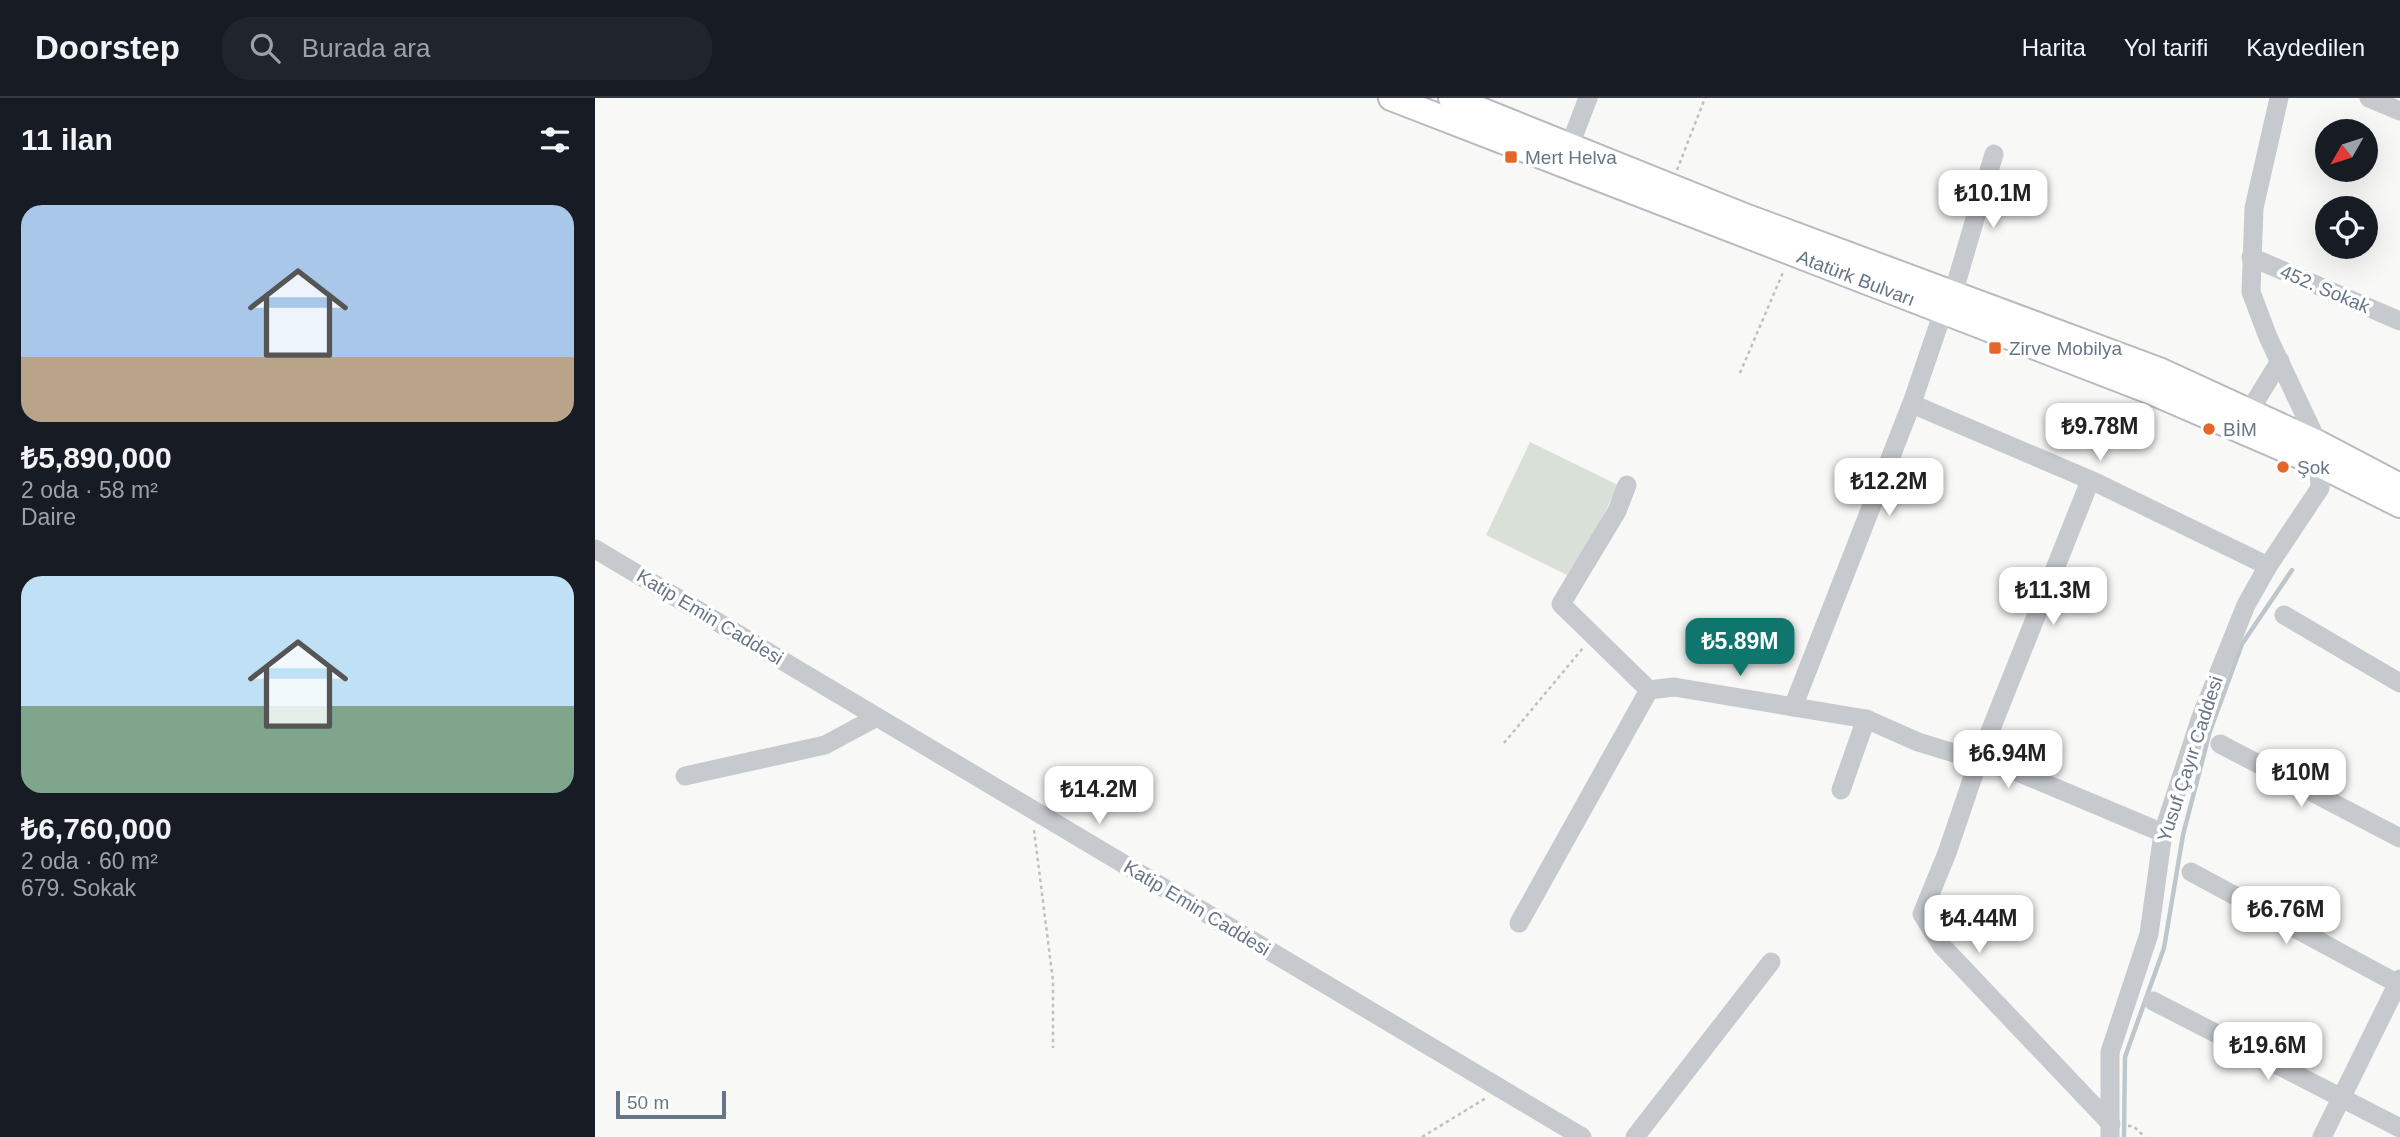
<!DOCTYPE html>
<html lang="tr">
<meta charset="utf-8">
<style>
:root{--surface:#171b24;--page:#20242c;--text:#f1f3f6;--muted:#9ea1a6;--line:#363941;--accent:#0f766e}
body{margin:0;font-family:Arial,sans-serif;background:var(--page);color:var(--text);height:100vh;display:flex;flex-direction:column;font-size:26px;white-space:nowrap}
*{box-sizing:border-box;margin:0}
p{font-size:23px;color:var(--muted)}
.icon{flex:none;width:38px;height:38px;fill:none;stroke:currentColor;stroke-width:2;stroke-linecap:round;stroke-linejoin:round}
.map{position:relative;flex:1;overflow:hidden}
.panel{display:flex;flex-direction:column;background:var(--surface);width:595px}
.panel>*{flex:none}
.needle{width:46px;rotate:231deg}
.tools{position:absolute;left:1720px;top:21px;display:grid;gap:14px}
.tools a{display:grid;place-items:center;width:63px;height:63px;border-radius:50%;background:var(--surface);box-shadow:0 7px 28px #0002;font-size:35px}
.scale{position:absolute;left:21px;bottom:18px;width:110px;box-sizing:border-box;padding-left:7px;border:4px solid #677687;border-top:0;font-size:19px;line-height:24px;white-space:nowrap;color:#677687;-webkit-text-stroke:5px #fff;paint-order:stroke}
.price{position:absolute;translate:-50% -60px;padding:0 16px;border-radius:14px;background:#fff;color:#222;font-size:23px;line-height:46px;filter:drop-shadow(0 2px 4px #0008)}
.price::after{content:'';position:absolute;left:50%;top:42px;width:21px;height:16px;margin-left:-10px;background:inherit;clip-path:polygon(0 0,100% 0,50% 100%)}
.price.on{background:var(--accent);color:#fff}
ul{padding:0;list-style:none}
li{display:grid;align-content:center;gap:14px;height:371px;padding:0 21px}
li span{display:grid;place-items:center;height:217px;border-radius:21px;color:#555}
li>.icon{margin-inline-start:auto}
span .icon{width:126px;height:126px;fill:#fffc;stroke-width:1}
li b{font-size:30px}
h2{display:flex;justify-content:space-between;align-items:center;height:84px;padding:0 21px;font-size:30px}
header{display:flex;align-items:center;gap:42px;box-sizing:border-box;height:98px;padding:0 35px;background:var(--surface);border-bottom:2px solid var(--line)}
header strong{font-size:33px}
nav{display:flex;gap:38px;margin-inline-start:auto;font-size:24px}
.search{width:490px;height:63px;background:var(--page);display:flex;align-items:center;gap:18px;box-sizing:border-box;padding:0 24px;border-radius:28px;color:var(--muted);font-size:26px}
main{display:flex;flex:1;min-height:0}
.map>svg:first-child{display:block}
</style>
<header>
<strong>Doorstep</strong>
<div class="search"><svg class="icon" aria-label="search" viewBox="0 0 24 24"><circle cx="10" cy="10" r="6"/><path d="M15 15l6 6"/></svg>Burada ara</div>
<nav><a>Harita</a><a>Yol tarifi</a><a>Kaydedilen</a></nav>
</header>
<main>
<section class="panel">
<h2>11 ilan<svg class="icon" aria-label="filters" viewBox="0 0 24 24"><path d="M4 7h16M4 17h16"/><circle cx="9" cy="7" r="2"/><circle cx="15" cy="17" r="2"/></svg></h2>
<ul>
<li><span style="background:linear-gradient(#a9c7e8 70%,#b9a48a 0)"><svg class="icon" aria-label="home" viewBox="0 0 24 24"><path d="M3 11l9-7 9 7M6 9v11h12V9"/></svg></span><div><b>₺5,890,000</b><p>2 oda · 58 m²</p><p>Daire</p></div></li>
<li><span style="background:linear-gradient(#bfe0f5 60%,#7fa58c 0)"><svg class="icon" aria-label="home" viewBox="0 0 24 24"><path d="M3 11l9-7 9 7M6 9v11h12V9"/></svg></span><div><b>₺6,760,000</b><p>2 oda · 60 m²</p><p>679. Sokak</p></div></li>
</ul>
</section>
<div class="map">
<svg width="1805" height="1039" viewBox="0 0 1805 1039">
<rect width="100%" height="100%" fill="#f8f9f6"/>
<polygon fill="#d9e0d7" points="935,344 1023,387 978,480 891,437"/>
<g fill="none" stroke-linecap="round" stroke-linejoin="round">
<polyline stroke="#bcc6cb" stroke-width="4.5" points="1529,1039 1530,959 1569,850 1588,737 1615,633 1647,546 1697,472"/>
<g stroke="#b7bbbf" stroke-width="28">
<g id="major">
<polyline points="796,0 1554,293 1723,366 1805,407"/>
<polyline points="856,0 1147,117 1564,272 1723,345 1805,388"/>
</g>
</g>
<g stroke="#bec0c3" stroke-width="2.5" stroke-dasharray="3.5 3.5" stroke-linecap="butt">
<polyline points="1082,72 1110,0"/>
<polyline points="1145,275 1189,172"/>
<polyline points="909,645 988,550"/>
<polyline points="439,732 458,883 458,950"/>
<polyline points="1533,1028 1538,1028 1550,1039"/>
<polyline points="827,1039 891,1000"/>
</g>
<g stroke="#c6c9cd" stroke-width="19">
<polyline points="1774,0 1805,13"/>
<polyline points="975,47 993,0"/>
<polyline points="1656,159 1805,223"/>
<polyline points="1358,196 1399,56"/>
<polyline points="1317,306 1500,384 1673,468"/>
<polyline points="1647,325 1685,263"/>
<polyline points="1495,383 1384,661 1352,755 1327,816 1347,848 1516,1026"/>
<polyline points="1032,387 1022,413 966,506 1054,592 1079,589 1271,621 1323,644 1425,675 1568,735"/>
<polyline points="0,451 987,1039"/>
<polyline points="1689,517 1805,585"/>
<polyline points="1198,609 1318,302 1348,214"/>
<polyline points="1625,646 1805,740"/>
<polyline points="90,678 230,647 282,619"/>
<polyline points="1246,692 1271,621"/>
<polyline points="1596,774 1805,887"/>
<polyline points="924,825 1054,592"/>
<polyline points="1558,903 1805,1030"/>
<polyline points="1040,1039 1176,864"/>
<polyline points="1515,1039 1515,954 1554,836 1568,735 1606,619 1651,507 1673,468 1725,390 1723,345 1673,239 1656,194 1659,110 1684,0"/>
<polyline points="1727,1039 1805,881"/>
</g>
<use href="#major" stroke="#fff" stroke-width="24"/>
</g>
<g fill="#e66629" stroke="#fff" stroke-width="2.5">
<rect x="909" y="52" width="14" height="14" rx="3.5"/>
<rect x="1393" y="243" width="14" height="14" rx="3.5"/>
<circle cx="1614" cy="331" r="7"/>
<circle cx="1688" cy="369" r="7"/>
</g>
<g text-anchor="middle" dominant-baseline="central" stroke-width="7" stroke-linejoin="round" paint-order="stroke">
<g font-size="19" fill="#677687" stroke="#fff" text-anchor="start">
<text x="930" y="59">Mert Helva</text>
<text x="1414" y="250">Zirve Mobilya</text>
<text x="1628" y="331">BİM</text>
<text x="1702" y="369">Şok</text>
</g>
<g font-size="19" fill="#677687" stroke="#fff">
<text transform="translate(1261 180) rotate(21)">Atatürk Bulvarı</text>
<text transform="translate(1730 191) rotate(23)">452. Sokak</text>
<text transform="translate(115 519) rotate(31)">Katip Emin Caddesi</text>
<text transform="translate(1595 661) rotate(-72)">Yusuf Çayır Caddesi</text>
<text transform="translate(602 810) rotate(31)">Katip Emin Caddesi</text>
</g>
</g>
</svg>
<div class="tools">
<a><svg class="needle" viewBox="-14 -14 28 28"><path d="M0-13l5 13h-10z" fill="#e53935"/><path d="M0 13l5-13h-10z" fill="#9ea1a6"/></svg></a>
<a><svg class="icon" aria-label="locate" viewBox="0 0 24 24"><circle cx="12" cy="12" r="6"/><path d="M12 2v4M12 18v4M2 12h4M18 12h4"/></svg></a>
</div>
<div class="scale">50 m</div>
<b class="price" style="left:1398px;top:132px">₺10.1M</b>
<b class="price" style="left:1505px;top:365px">₺9.78M</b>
<b class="price" style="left:1294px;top:420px">₺12.2M</b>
<b class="price" style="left:1458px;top:529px">₺11.3M</b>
<b class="price on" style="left:1145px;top:580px">₺5.89M</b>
<b class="price" style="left:1413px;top:692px">₺6.94M</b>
<b class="price" style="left:1706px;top:711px">₺10M</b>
<b class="price" style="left:504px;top:728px">₺14.2M</b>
<b class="price" style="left:1691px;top:848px">₺6.76M</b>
<b class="price" style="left:1384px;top:857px">₺4.44M</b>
<b class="price" style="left:1673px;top:984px">₺19.6M</b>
</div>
</main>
